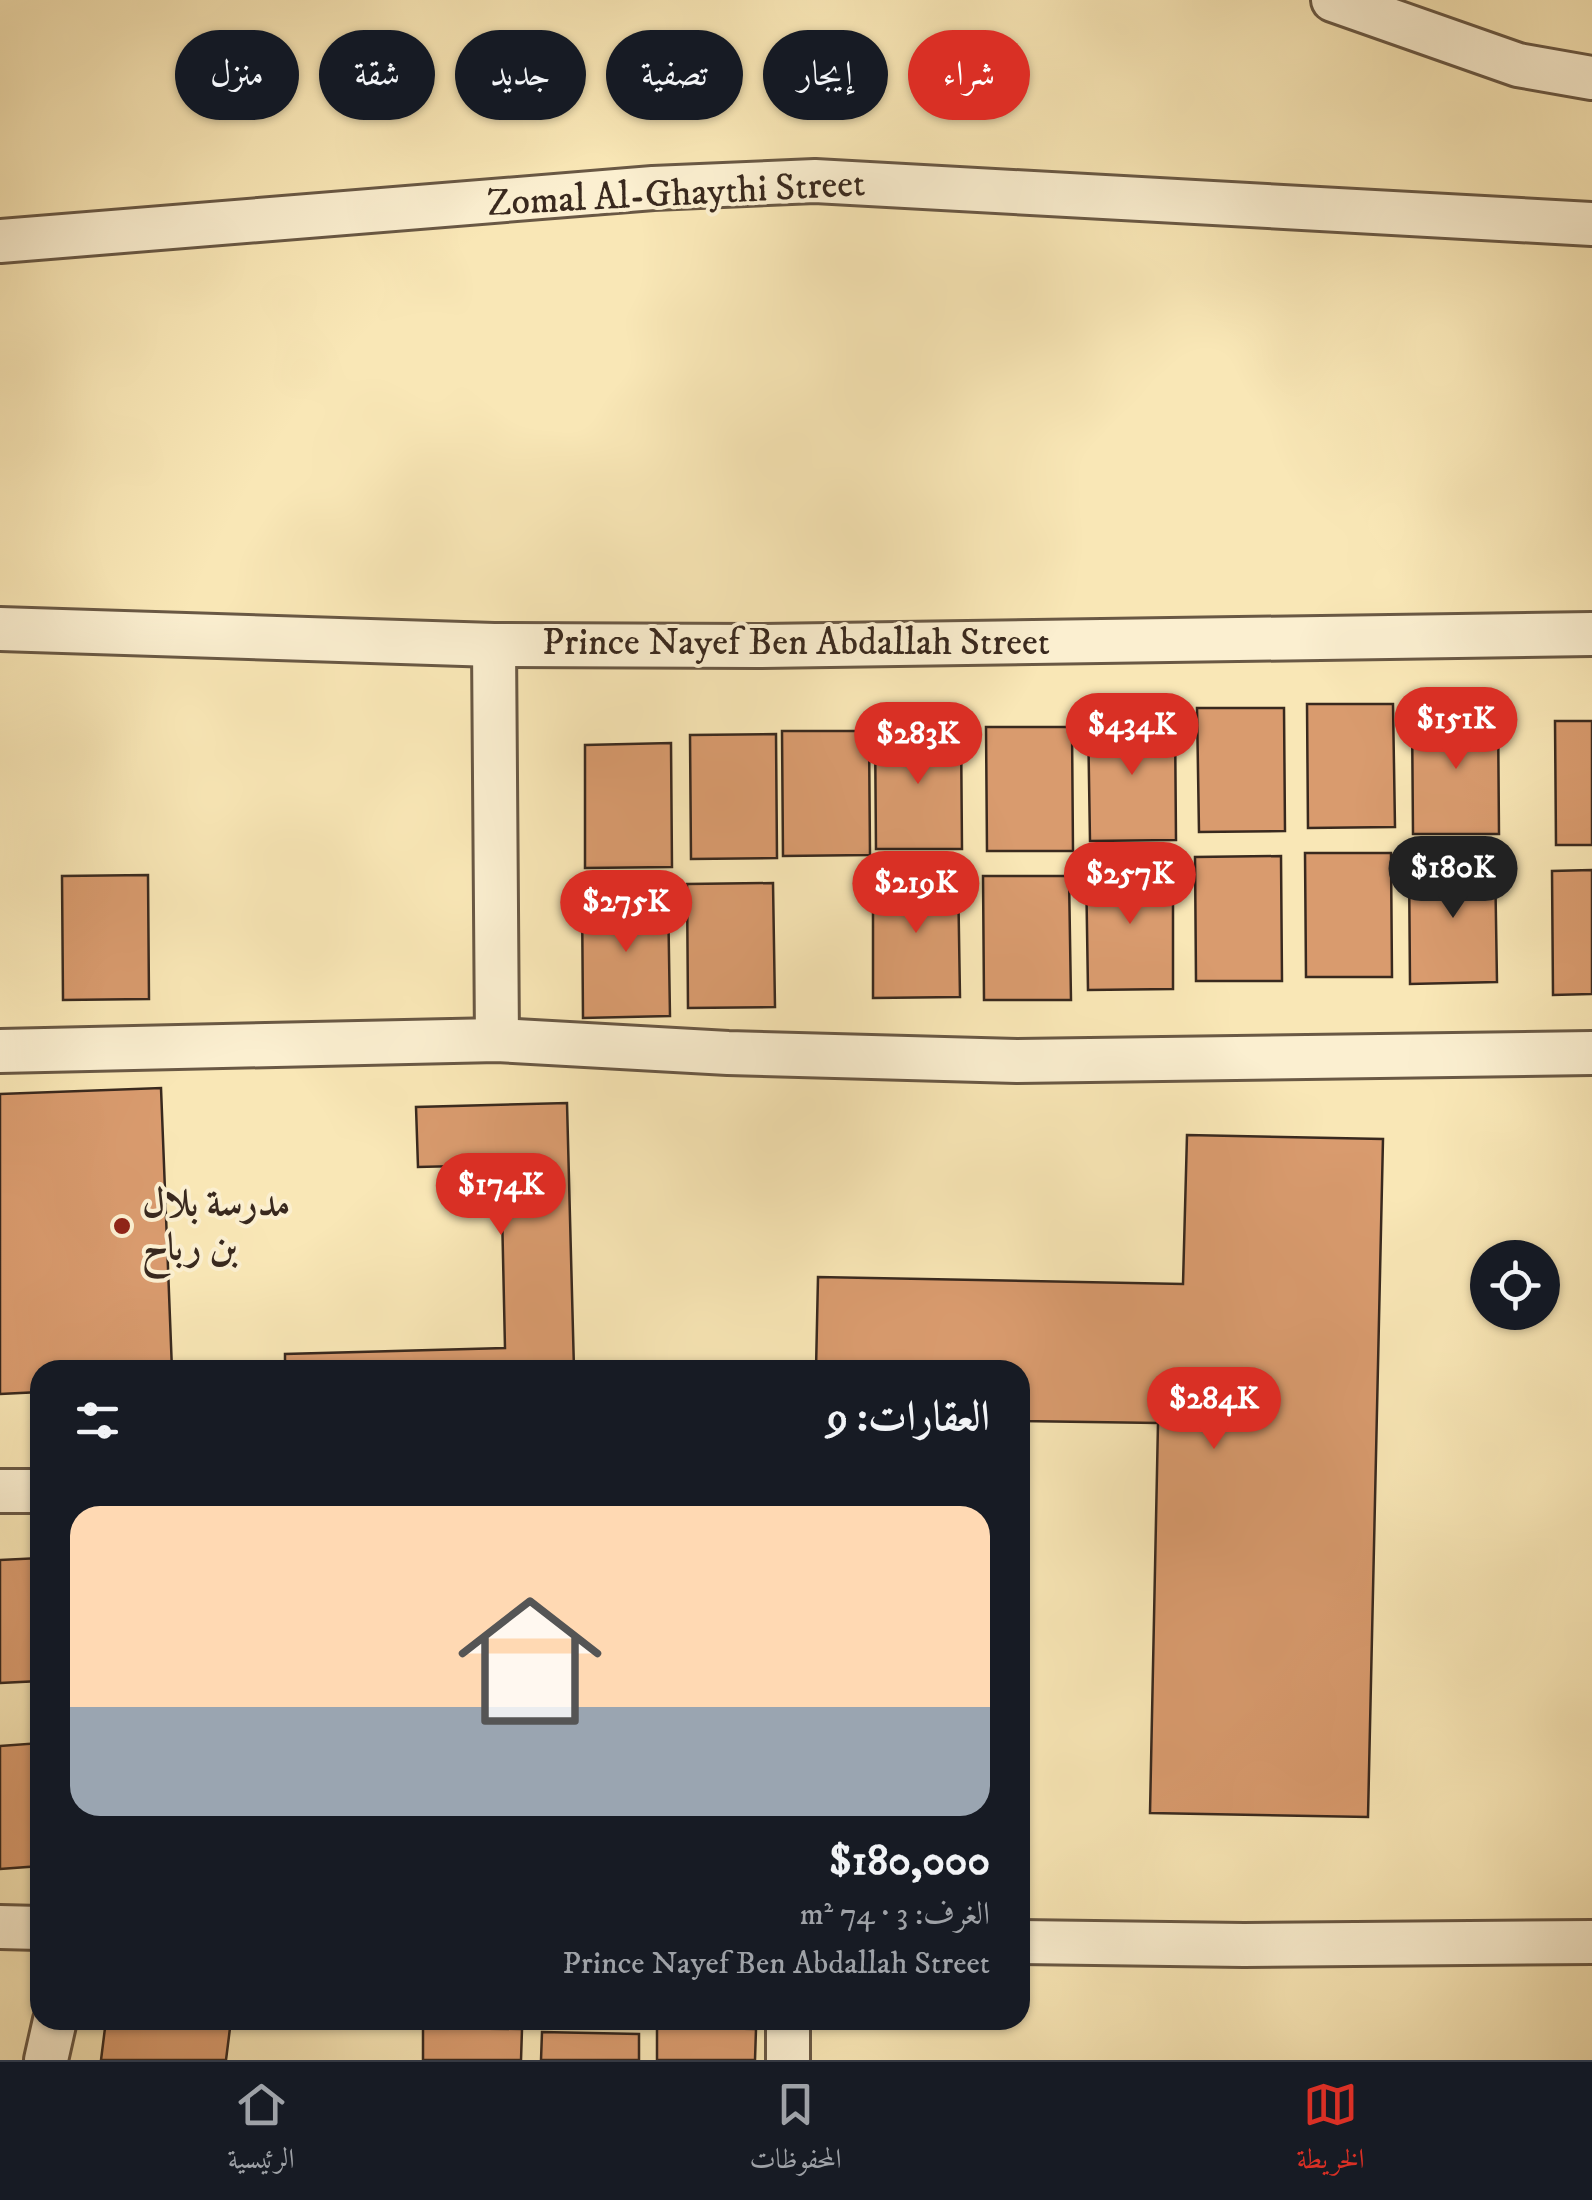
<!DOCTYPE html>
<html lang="ar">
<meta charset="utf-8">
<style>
:root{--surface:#171b24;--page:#242831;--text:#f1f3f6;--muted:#9ea1a6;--line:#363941;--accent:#d93025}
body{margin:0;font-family:"IM FELL DW Pica",Amiri,serif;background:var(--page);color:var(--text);direction:rtl;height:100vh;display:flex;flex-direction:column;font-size:38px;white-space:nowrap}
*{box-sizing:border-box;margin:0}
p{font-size:32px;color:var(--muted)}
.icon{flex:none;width:55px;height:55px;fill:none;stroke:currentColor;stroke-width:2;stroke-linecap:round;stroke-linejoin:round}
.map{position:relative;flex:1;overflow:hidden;direction:ltr}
.panel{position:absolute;left:30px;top:1360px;width:1000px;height:670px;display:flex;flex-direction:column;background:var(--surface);border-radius:30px;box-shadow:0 2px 8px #0004;direction:rtl}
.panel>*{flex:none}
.hud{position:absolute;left:30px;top:30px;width:1000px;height:90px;direction:rtl;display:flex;gap:20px}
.tools{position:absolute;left:1470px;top:1240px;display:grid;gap:20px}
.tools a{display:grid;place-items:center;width:90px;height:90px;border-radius:50%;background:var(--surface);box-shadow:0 2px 8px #0004;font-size:50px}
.price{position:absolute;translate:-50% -85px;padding:0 22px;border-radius:35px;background:var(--accent);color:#fff;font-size:32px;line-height:65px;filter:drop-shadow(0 2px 5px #0008)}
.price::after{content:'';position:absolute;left:50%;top:60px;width:30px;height:22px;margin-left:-15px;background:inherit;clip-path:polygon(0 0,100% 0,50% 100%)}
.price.active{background:#222;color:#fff}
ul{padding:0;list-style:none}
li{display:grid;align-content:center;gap:20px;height:530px;padding:0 40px}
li+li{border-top:2px solid var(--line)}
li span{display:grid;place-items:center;height:310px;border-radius:30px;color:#555}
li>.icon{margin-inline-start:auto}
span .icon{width:180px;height:180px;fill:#fffc;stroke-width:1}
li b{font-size:42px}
h2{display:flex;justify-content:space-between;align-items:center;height:120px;padding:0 40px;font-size:42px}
.tag{padding:0 35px;border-radius:45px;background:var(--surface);box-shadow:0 2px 8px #0004;font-size:35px;line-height:90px}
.tag.active{background:var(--accent);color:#fff}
.dock{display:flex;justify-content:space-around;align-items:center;height:140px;border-top:2px solid var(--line);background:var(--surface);font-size:28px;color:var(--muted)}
.dock a{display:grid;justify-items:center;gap:5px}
.dock .active{color:var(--accent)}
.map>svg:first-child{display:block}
</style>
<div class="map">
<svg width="1592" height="2060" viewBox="0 0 1592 2060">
<rect width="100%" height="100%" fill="#f9e7b6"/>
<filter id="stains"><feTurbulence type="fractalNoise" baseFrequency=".002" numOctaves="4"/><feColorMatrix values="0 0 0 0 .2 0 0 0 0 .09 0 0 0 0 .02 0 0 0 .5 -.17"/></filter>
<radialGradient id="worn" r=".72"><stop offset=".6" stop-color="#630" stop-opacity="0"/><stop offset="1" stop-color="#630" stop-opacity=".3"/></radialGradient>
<g fill="#d99b6e" stroke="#39291e" stroke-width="2.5">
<polygon points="1307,704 1393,704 1395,827 1308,828"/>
<polygon points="1197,708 1284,708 1285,831 1199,832"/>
<polygon points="1498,709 1499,834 1413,834 1412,711"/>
<polygon points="1175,716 1176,840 1090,841 1088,717"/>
<polygon points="1555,721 1592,721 1592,845 1556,845"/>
<polygon points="875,725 961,725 962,849 876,849"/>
<polygon points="986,727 1072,727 1073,851 987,851"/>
<polygon points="782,731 869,731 870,855 783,856"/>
<polygon points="776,734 777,858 691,859 690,735"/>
<polygon points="671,743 672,867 585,868 585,745"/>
<polygon points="1305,853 1391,853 1392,977 1306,977"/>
<polygon points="1281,856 1282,981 1196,981 1195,857"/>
<polygon points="1495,859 1497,982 1410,984 1409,860"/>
<polygon points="1173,865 1173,989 1088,990 1086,866"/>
<polygon points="1592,870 1592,994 1553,995 1552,871"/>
<polygon points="958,873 960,997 873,998 873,874"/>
<polygon points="148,875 149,999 63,1000 62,876"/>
<polygon points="983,876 1069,876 1071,1000 984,1000"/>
<polygon points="773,883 775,1007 688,1008 687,884"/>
<polygon points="582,893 668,893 670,1016 583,1018"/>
<polygon points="161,1088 172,1370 40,1370 40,1392 0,1394 0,1094"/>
<polygon points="567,1103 574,1370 285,1370 285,1354 505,1348 501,1165 418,1167 416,1107"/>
<polygon points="1187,1135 1383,1139 1368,1817 1150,1813 1158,1423 1020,1421 1020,1370 816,1370 818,1277 1183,1284"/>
<polygon points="40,1558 40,1681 0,1683 0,1560"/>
<polygon points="40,1743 40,1866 0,1869 0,1746"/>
<polygon points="106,2020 231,2020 226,2060 101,2060"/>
<polygon points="657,2027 756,2029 755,2060 657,2060"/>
<polygon points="423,2028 522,2029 521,2060 423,2060"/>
<polygon points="542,2032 639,2034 639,2060 541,2060"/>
</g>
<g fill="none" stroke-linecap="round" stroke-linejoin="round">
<g stroke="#695844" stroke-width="48">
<g id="minor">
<polyline points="1333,0 1518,65 1592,78"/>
<polyline points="0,241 653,188 815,181 1592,224"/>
<polyline points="0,629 494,645 757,646 1592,634"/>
<polyline points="494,645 497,1040"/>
<polyline points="0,1051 497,1040 728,1053 1017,1061 1592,1053"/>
<polyline points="0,1491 40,1491"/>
<polyline points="0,1927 40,1928"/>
<polyline points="1020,1942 1244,1945 1592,1942"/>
<polyline points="46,2060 55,2020"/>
<polyline points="788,2060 788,2020"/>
</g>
</g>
<use href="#minor" stroke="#fbefd0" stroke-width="42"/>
</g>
<circle fill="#8f2418" stroke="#fbefd0" stroke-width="4" cx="122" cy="1226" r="10"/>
<g text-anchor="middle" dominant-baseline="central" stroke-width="8" stroke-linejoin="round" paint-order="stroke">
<g font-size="38" fill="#39291e" stroke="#fbefd0">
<text transform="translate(676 194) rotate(-3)">Zomal Al-Ghaythi Street</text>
<text x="796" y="643">Prince Nayef Ben Abdallah Street</text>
</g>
<g font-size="38" font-weight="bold" fill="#39291e" stroke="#fbefd0" text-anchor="start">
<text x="142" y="1204">مدرسة بلال<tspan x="142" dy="44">بن رباح</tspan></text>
</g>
</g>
<rect width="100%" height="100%" filter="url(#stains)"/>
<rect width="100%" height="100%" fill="url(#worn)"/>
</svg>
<div class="tools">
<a><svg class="icon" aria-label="locate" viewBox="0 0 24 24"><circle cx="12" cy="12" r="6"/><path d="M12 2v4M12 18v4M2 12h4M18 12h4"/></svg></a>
</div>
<b class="price" style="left:1456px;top:772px">$151K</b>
<b class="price" style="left:1132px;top:778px">$434K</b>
<b class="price" style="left:918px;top:787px">$283K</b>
<b class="price active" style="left:1453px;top:921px">$180K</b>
<b class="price" style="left:1130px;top:927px">$257K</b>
<b class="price" style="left:916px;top:936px">$219K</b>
<b class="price" style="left:626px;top:955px">$275K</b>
<b class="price" style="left:501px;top:1238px">$174K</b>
<b class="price" style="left:1214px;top:1452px">$284K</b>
<div class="hud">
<a class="tag active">شراء</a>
<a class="tag">إيجار</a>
<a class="tag">تصفية</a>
<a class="tag">جديد</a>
<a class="tag">شقة</a>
<a class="tag">منزل</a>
</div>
<section class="panel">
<h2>العقارات: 9<svg class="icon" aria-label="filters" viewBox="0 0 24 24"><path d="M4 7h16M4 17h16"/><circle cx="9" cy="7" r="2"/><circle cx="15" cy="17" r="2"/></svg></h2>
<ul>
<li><span style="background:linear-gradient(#ffd9b3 65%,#9aa5b1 0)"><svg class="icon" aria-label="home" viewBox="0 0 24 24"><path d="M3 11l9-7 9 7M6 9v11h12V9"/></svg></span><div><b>$180,000</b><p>الغرف: 3 · 74 m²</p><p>Prince Nayef Ben Abdallah Street</p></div></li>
</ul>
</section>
</div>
<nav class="dock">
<a class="active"><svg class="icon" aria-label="map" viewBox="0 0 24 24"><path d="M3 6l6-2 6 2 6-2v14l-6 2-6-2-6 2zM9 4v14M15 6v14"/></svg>الخريطة</a>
<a><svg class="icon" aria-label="saved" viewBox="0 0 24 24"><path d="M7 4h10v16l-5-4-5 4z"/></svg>المحفوظات</a>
<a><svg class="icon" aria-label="home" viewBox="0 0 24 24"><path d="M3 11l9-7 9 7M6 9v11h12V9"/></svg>الرئيسية</a>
</nav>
